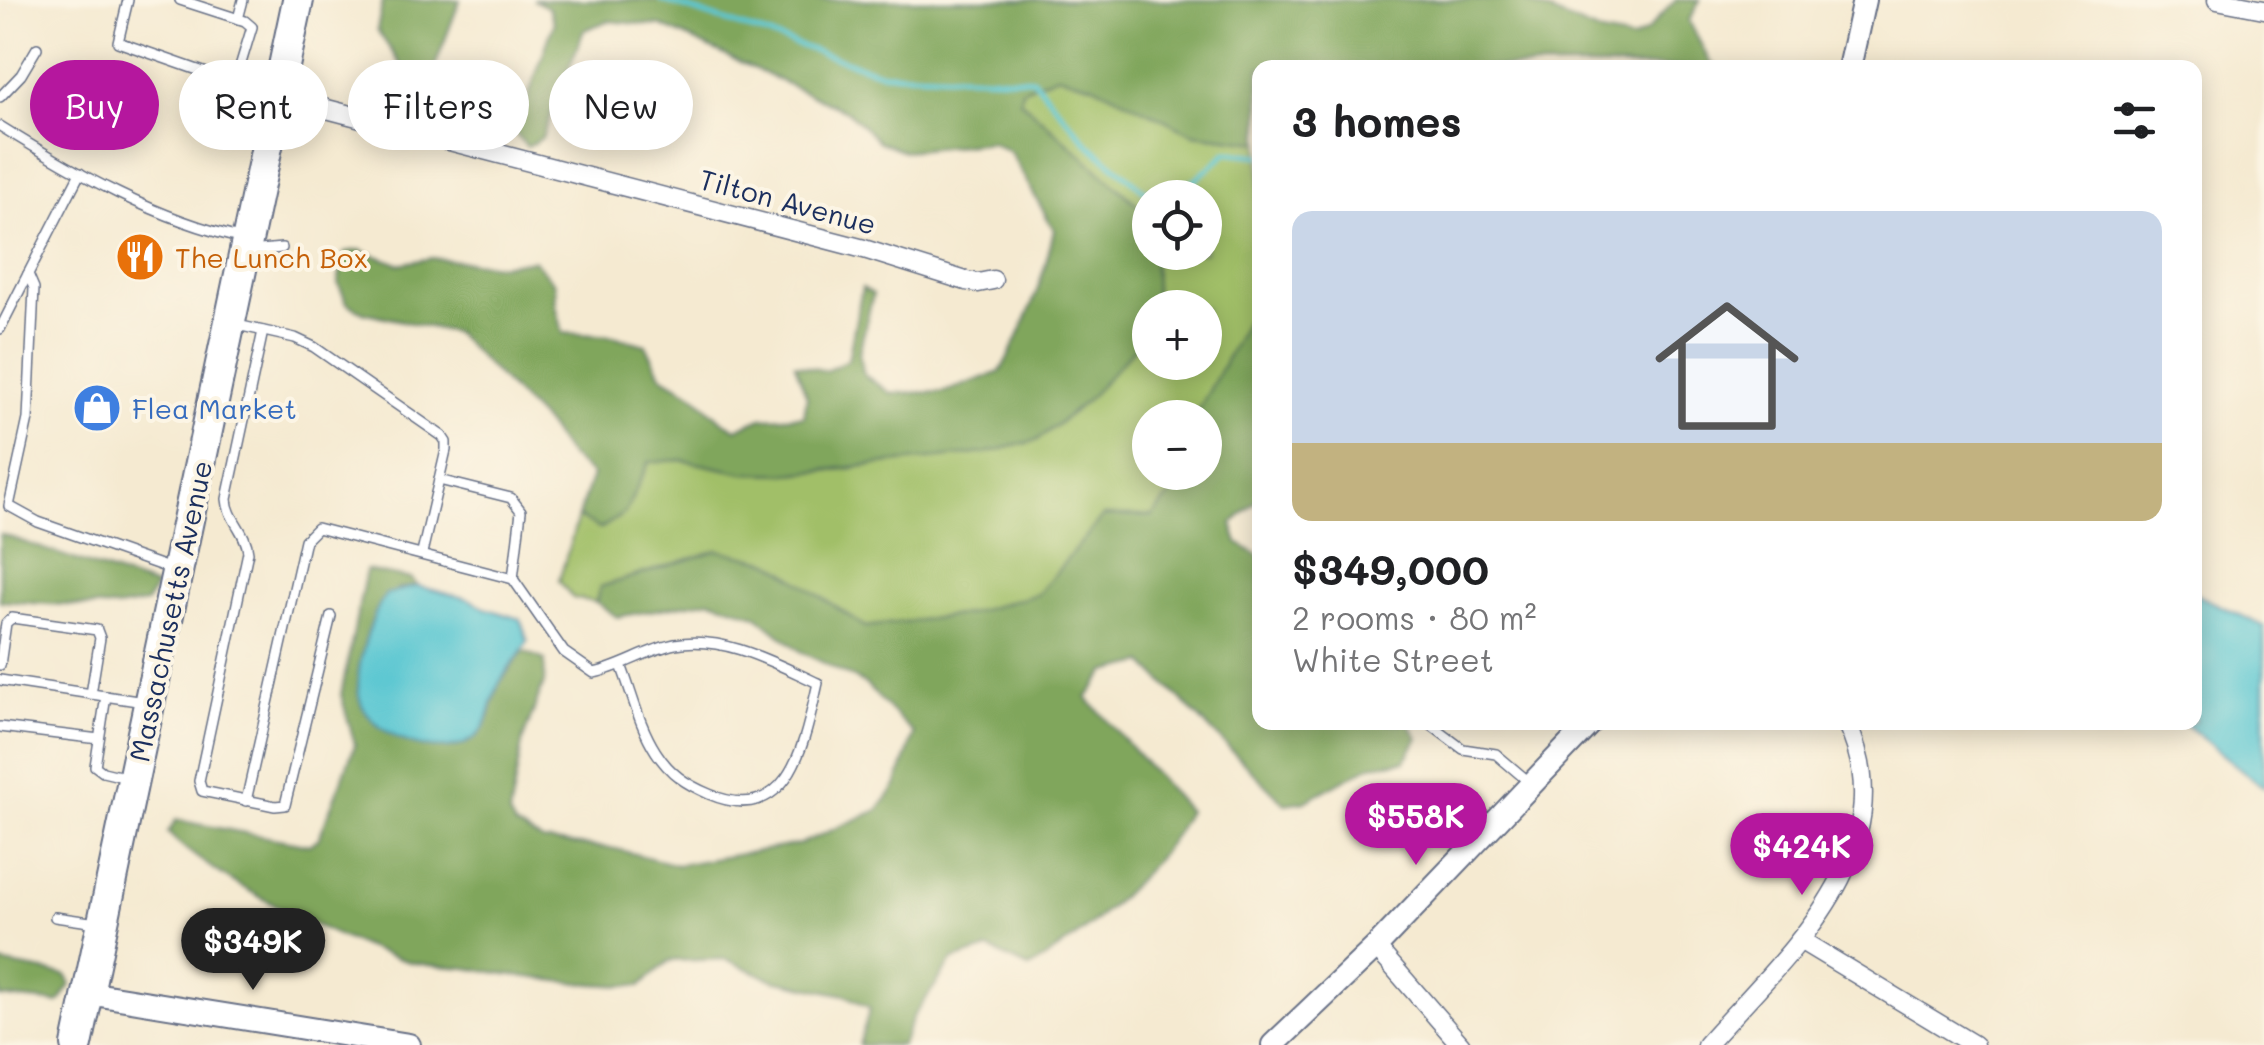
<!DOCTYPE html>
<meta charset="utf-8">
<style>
:root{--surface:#fff;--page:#f2f2f2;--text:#202124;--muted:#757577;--line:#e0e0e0;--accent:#b5179e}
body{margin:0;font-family:Mali,sans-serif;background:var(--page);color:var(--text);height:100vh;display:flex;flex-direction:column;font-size:38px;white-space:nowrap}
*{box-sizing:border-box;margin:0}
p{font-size:32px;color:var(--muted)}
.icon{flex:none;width:55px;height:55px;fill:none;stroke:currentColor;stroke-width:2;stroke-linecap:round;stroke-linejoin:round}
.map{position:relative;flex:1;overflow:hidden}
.side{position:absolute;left:1252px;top:60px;width:950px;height:670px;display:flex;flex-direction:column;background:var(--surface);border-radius:20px;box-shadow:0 5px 25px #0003}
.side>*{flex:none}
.hud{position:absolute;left:30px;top:60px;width:950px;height:90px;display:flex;gap:20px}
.tools{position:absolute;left:1132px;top:180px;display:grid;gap:20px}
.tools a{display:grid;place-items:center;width:90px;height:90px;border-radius:50%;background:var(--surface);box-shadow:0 5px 25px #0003;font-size:50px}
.price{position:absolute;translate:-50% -85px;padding:0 22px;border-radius:35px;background:var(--accent);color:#fff;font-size:32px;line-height:65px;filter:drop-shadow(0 2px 5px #0008)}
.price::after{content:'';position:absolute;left:50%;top:60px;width:30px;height:22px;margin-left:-15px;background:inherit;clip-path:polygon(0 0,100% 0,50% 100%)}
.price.on{background:#222;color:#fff}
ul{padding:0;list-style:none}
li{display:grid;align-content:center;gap:20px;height:530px;padding:0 40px}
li+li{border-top:2px solid var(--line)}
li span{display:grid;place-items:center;height:310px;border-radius:20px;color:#555}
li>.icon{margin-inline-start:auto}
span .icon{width:180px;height:180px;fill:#fffc;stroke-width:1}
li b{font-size:42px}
h2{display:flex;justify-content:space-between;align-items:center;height:120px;padding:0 40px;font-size:42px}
.chip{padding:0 35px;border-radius:45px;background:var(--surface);box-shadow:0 5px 25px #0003;font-size:35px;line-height:90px}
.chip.on{background:var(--accent);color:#fff}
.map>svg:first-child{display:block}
</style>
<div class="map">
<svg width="2264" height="1045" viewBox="0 0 2264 1045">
<rect width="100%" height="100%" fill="#fcf5e5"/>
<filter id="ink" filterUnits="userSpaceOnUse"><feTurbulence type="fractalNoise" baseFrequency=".01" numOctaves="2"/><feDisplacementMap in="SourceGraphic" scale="20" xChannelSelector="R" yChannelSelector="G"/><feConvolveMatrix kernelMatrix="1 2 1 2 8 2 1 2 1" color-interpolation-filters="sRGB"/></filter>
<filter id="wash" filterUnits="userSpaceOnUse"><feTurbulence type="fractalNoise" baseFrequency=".0048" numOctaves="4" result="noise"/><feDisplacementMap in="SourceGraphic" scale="40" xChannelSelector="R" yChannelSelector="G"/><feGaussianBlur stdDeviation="2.25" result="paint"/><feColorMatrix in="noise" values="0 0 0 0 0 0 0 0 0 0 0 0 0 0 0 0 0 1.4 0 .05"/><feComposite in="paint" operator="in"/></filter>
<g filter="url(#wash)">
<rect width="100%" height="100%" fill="#f5ead1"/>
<path fill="#a1bf67" stroke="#5e7762" stroke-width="2.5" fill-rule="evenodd" d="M 1057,75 L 1091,84 L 1194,134 L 1260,142 L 1260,296 L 1195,417 L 1150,418 L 1150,472 L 1179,473 L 1175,490 L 1152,516 L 1039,594 L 967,614 L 865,627 L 822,599 L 718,550 L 600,587 L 596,602 L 573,598 L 559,581 L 578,517 L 600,529 L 625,513 L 649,462 L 682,460 L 744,473 L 787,474 L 847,469 L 904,459 L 1155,291 L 1154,253 L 1205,252 L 1205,198 L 1150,198 L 1150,227 L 1141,208 L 1020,100 L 1021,90 ZM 1150,308 L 1205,308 L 1205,362 L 1150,362 Z"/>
<g fill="#80a65c" stroke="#4e6a5d" stroke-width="2.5">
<polygon points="383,0 460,0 427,88 417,98 402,66 377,30"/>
<path d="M 533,0 L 1522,0 L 1602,34 L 1632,40 L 1648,30 L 1675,0 L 1700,0 L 1689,21 L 1710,62 L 1719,67 L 1260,68 L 1260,142 L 1194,134 L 1091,84 L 1057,75 L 1022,90 L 1020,100 L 1141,208 L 1150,227 L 1150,252 L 1154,253 L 1155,291 L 1138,344 L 1086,401 L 1038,440 L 986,453 L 787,474 L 744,473 L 682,460 L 649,462 L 625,513 L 600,529 L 578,517 L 592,475 L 567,454 L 547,425 L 455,333 L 363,312 L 347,303 L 338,283 L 345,252 L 360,250 L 399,264 L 432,258 L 499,265 L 534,260 L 555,284 L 556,305 L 563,333 L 613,336 L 646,345 L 662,376 L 694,395 L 721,420 L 736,429 L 761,418 L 804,416 L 807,397 L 795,364 L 826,371 L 848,360 L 862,288 L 873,294 L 859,353 L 864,375 L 891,393 L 944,392 L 1000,372 C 1026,325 1043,282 1054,230 L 1010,152 L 991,142 L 904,151 L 879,142 L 848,112 L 662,26 L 608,21 L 584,30 L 542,138 L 527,147 L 515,134 L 554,23 L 549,8 Z"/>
<path d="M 1260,296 L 1260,497 L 1232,524 L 1238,543 L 1260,556 L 1260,722 L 1409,723 L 1418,738 L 1405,761 L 1372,765 L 1305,801 L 1285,804 L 1144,663 L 1106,672 L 1087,698 L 1188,811 C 1160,868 1084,937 1029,968 L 989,949 L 953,960 L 913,1017 L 902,1045 L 859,1045 L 870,1008 L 845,995 L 773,980 L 726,959 L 669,961 L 640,986 C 583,986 528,977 472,969 C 450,966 425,967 403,960 C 338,940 215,881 168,833 L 176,820 L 310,845 L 319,838 L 355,745 L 341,695 L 366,570 L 412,579 L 417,586 L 397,589 L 422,747 L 454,745 L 478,735 L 489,717 L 498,685 L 523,651 L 545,660 L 544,683 L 523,739 L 509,815 L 515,826 L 543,841 L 616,849 L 677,865 L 800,844 L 878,810 L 896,786 L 914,734 L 865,684 L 800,651 L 756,615 L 711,600 L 617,617 L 596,602 L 600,587 L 718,550 L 771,562 L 865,627 L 967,614 L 1038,594 L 1103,516 L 1152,516 L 1175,490 L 1179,473 L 1205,472 L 1205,418 L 1195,417 Z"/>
<polygon points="0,534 156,587 146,603 117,608 0,601"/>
<polygon points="0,963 66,975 71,984 59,1003 0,997"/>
</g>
<g fill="#5bc7d2" stroke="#3b7b98" stroke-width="2.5">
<path d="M 417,586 L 469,599 L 485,608 L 520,619 L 528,641 C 520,657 505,670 498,686 C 490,703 491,722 477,736 C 445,764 378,740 362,705 C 350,679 370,616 386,594 Z"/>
<polygon points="2195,594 2264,626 2264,788 2187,726 2177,723 2195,722"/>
</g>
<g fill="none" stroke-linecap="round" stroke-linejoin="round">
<polyline stroke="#5bc7d2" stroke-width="5" points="661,0 882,73 1033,79 1088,144 1146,192 1193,182 1227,152 1260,156"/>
</g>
</g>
<g filter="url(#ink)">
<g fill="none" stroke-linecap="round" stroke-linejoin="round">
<g stroke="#677086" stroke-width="12">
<g id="service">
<polyline points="128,0 118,42 235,83 252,27 245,21 180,0"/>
<polyline points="238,19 243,0"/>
<polyline points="0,97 21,75 37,48"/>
<path d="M 0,126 C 75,173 157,220 244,239"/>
<polyline points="80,173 28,274 34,288 28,419 9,506 38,522 174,570"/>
<polyline points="250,251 282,248"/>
<polyline points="237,325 295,338 314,347 442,436 446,442 446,450 422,553"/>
<polyline points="0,329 28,274"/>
<path d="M 263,331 L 227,499 C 228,519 246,531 248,552 L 199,781 L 202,791 L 275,806 L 285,805 L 331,616"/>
<polyline points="439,480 511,498 521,511 513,579"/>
<polyline points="0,665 6,623 12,618 97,630 100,638 91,694"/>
<polyline points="0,680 144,702"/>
<polyline points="106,696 95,766 103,772 128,778"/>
<polyline points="1427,722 1463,749 1496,754 1529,782"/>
<polyline points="0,727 99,739"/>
<path d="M 246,801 L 305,540 L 317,528 L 513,579 L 564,652 L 594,673 C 622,667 646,650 675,644 C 725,635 774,663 818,683 C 805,739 791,829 709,794 C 686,784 670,774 656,752 C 639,726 632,693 621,665"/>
<polyline points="55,917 97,923"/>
</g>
</g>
<g stroke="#677086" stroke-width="21">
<g id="minor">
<polyline points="2217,0 2264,9"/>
<polyline points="277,96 864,249 966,281 978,283 993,280"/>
<polyline points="1800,940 1974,1045"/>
<polyline points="1376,947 1461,1045"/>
<path d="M 1706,1045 C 1783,958 1909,852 1846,722"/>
</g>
</g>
<g stroke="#677086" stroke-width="26">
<g id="tertiary">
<polyline points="1849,68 1864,0"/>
<polyline points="88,993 409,1045"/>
<polyline points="1273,1045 1376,947 1591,722"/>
</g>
</g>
<g stroke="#677086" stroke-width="34">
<polyline id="primary" points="77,1045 298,0"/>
</g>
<use href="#service" stroke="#fff" stroke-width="9"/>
<use href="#minor" stroke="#fff" stroke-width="18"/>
<use href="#tertiary" stroke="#fff" stroke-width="22"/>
<use href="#primary" stroke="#fff" stroke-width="30"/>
</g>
</g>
<defs>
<g id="restaurant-disc" transform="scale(2.5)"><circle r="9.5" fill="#e8710a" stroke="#fcf5e5"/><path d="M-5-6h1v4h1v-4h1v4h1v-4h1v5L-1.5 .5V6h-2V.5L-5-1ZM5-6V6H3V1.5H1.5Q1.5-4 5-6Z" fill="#fff"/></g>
<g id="shop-disc" transform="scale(2.5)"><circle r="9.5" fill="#3f7fe0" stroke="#fcf5e5"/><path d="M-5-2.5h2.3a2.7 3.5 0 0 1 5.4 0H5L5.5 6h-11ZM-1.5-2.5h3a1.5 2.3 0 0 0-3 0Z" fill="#fff"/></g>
</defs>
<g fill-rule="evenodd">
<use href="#restaurant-disc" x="140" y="257"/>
<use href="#shop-disc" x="97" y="408"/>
</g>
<g text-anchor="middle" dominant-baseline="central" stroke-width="8" stroke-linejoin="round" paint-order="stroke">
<g font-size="28" fill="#1b2f5e" stroke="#fcf5e5">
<text transform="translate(788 201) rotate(15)">Tilton Avenue</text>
<text transform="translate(170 611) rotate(-78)">Massachusetts Avenue</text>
</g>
<g font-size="28" fill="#c56008" stroke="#fcf5e5" text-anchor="start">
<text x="175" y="257">The Lunch Box</text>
</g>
<g font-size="28" fill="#366cbe" stroke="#fcf5e5" text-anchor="start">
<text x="132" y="408">Flea Market</text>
</g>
</g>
</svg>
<div class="tools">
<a><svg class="icon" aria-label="locate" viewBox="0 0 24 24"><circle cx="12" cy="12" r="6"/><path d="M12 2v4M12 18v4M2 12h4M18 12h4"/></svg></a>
<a>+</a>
<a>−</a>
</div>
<b class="price" style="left:1416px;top:868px">$558K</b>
<b class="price" style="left:1802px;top:898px">$424K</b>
<b class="price on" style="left:253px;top:993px">$349K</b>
<div class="hud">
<a class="chip on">Buy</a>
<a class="chip">Rent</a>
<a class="chip">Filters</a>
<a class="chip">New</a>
</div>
<section class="side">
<h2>3 homes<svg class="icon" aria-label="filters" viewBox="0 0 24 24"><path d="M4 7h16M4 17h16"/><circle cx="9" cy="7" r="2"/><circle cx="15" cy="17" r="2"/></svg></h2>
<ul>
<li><span style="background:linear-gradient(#c9d6e8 75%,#c2b280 0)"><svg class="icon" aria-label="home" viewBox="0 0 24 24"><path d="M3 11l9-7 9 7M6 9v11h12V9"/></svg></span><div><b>$349,000</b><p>2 rooms · 80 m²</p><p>White Street</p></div></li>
</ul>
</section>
</div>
